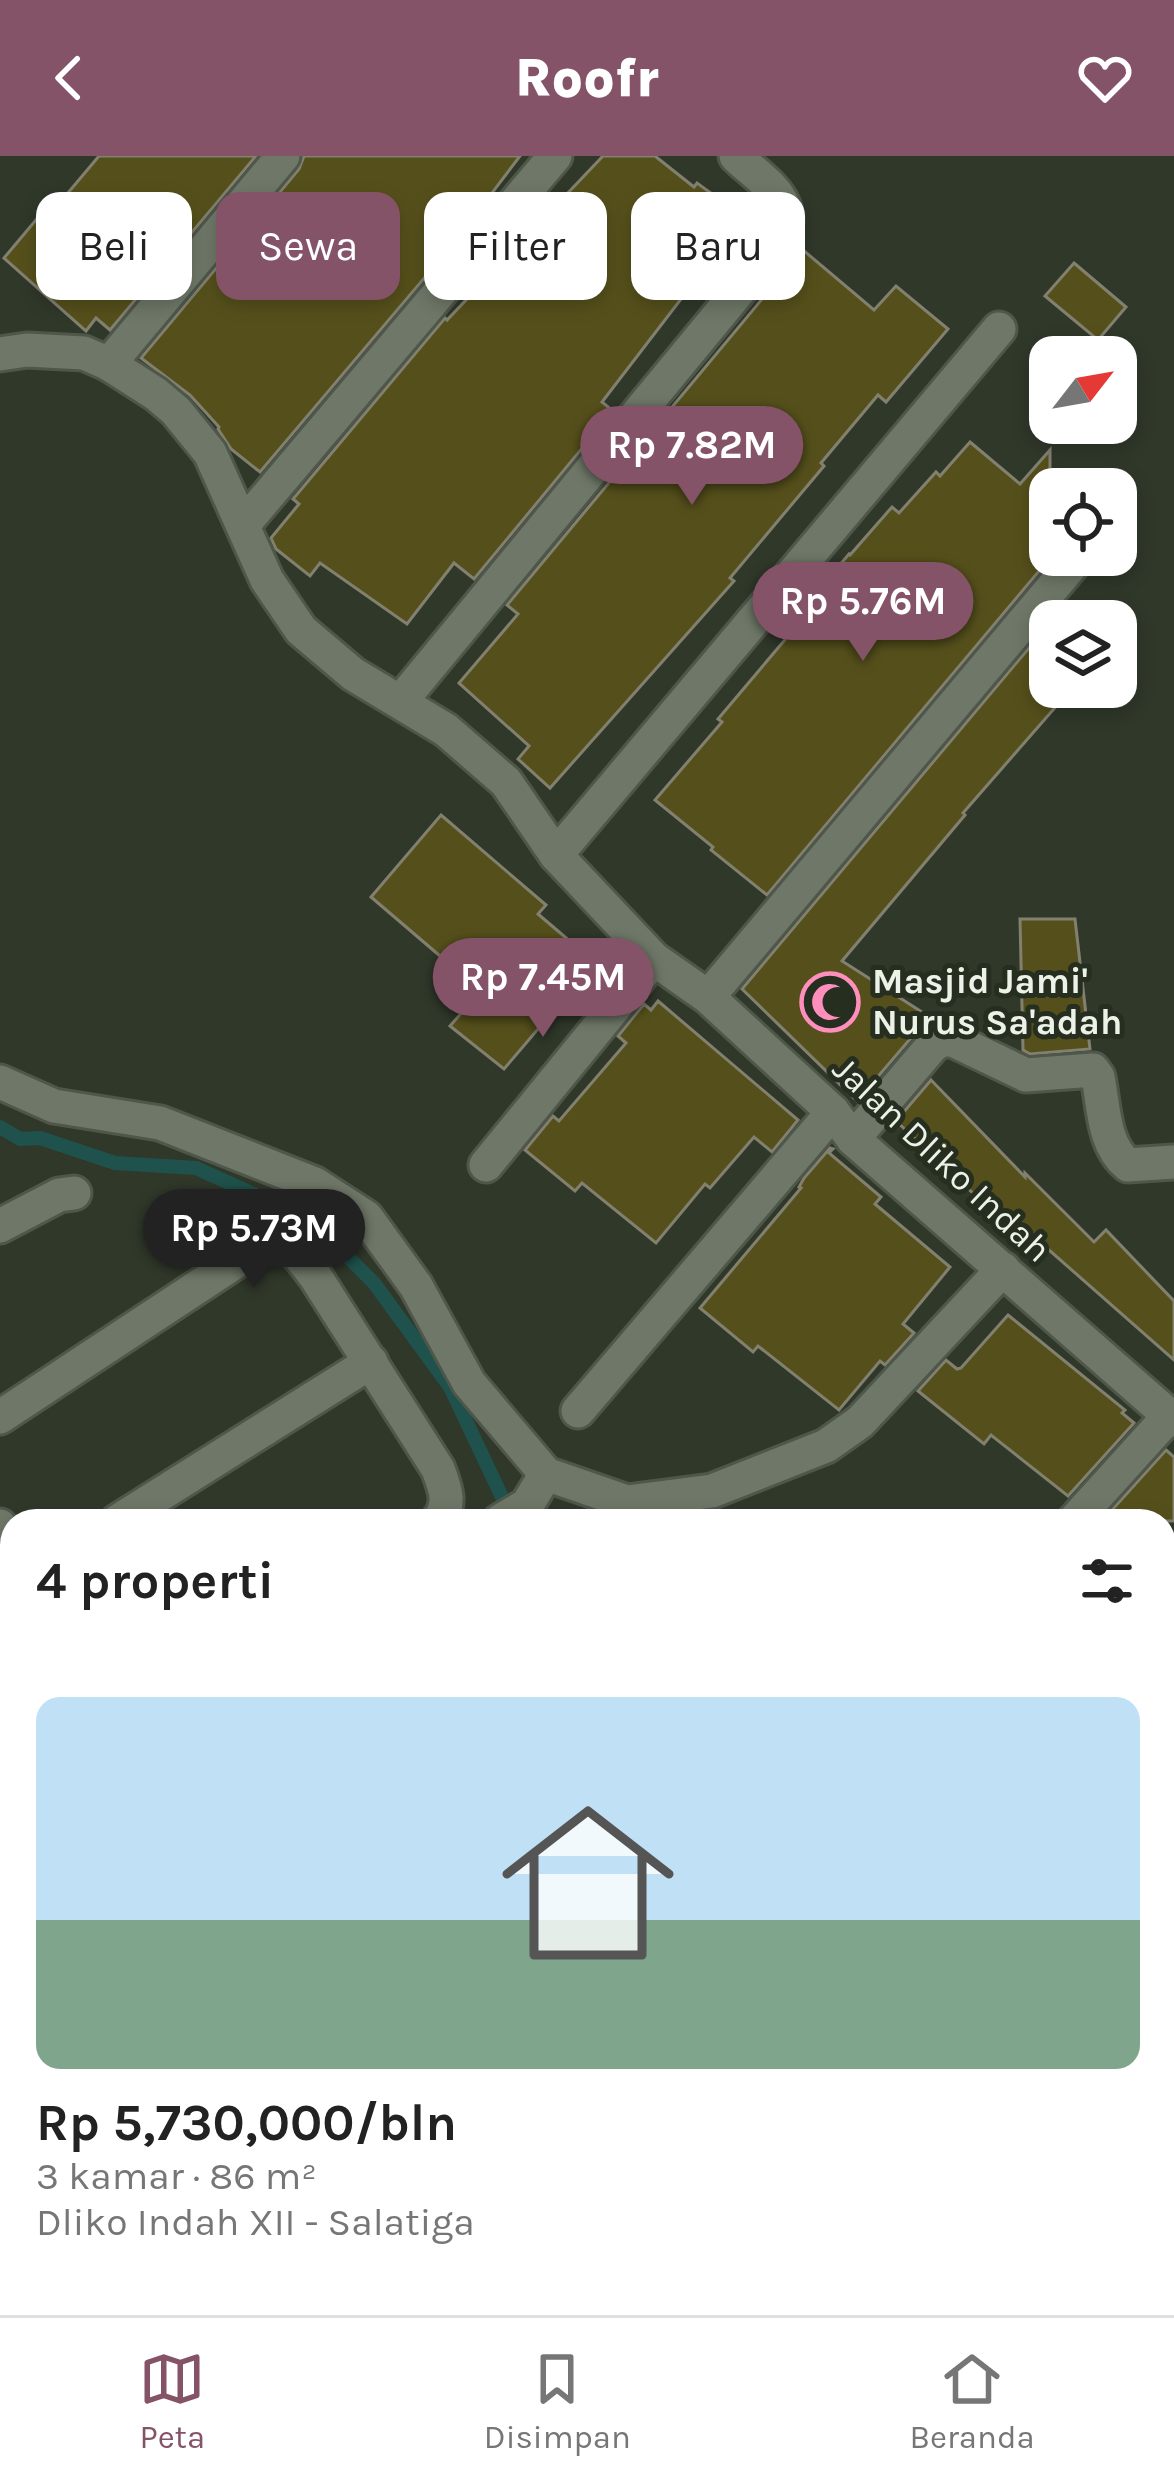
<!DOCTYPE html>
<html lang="id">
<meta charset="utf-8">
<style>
:root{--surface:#fff;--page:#f6f6f6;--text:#222;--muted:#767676;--line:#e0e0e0;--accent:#855367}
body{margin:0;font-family:Karla,sans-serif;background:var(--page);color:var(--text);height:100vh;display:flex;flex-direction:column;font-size:45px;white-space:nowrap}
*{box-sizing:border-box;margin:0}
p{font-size:39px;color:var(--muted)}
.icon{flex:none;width:66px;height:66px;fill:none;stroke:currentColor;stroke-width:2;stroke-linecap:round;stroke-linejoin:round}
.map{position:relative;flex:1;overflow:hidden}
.sheet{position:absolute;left:0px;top:1353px;width:1176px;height:807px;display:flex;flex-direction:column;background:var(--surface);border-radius:36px 36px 0 0;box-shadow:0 6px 18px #0003}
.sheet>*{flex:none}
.banner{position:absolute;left:36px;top:36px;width:1104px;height:108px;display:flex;gap:24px}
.needle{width:78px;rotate:59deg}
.buttons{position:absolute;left:1029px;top:180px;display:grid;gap:24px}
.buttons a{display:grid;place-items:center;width:108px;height:108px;border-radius:24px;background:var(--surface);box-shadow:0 6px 18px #0003;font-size:60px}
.price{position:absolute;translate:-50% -102px;padding:0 27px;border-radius:42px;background:var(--accent);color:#fff;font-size:39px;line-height:78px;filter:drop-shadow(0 3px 6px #0008)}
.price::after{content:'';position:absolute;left:50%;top:72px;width:36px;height:27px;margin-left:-18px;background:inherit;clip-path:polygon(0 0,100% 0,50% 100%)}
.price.current{background:#222;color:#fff}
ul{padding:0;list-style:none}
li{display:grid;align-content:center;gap:24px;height:636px;padding:0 36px}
li span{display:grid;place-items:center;height:372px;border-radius:24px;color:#555}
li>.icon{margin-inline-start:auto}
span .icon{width:216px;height:216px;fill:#fffc;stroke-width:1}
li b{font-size:51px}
h2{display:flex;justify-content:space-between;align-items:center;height:144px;padding:0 36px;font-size:51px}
.chip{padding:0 42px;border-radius:24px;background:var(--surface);box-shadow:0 6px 18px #0003;font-size:42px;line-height:108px}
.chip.current{background:var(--accent);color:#fff}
header{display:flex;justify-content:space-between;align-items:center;height:156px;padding:0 36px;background:var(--accent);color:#fff;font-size:54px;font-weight:800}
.tabs{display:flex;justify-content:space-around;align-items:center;height:168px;border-top:3px solid var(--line);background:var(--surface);font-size:33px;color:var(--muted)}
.tabs a{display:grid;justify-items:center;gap:6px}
.tabs .current{color:var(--accent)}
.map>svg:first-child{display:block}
</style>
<header><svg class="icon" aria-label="back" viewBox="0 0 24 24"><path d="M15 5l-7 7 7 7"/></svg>Roofr<svg class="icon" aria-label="heart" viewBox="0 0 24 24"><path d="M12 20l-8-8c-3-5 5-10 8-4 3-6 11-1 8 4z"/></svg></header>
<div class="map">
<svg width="1174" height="2159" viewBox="0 0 1174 2159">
<rect width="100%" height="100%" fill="#30382a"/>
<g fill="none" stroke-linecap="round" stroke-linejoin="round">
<g stroke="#1f524c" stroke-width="14">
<polyline points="0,971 20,983 40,982 115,1007 196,1012 311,1064 374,1127 450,1231 511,1360"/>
<polyline points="572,2148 575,2159"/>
</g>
</g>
<g fill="#55501b" stroke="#828170" stroke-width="3">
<polygon points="99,0 256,0 110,174 96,162 86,175 4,102 41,58 46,63"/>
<polygon points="304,0 520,0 454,87 260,316 231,293 218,273 219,271 190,239 141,202 299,13"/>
<polygon points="603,0 655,0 694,31 697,27 744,61 602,246 613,255 474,423 454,407 407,468 320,407 310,420 276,393 271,382 299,348 293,343 445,162 447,164"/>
<polygon points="803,94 874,154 896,130 948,173 886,246 878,239 821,307 824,310 730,422 734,425 550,632 518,603 529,590 459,527 518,458 507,449"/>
<polygon points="1074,107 1126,151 1098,184 1045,140"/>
<polygon points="970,286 1020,328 1050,294 1050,402 767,739 711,694 713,691 655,644 722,566 718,563 789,479 784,475 849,398 850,399 892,351 899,357 936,316 940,320"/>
<polygon points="1050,467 1050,531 1073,531 963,657 965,659 842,805 936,865 917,875 857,945 742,833"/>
<polygon points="441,659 546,749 538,758 612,821 585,854 567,839 504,913 450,870 481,835 371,741"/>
<polygon points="1020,763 1075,763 1090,893 1030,898 1023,894"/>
<polygon points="658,845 798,964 772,996 754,981 710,1032 705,1028 656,1087 582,1027 575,1035 525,994 553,960 559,965 626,887 618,880 644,848 651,854"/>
<polygon points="931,924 1025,1021 1025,1017 1094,1086 1106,1074 1174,1145 1174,1204 1032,1079 1025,1086 896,965"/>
<polygon points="830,992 833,993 829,997 881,1041 875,1048 950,1111 903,1168 914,1177 885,1209 880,1205 839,1254 758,1190 753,1196 700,1152 801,1032 799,1031 804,1022"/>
<polygon points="1008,1159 1125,1254 1122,1257 1134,1267 1068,1340 991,1279 984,1288 918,1235 946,1204 957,1213 961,1212"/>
<polygon points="1166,1294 1174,1301 1174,1365 1102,1365"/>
</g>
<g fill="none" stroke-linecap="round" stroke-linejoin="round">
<g stroke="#4f564a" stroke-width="39">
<g id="minor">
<polyline points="0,198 27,194 84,197 109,208 156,238 176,255 210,297 267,424 301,474 353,518 446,574 506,626 556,699 654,803 708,841 833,956 853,983 1174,1264"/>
<polyline points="109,208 283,0"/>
<polyline points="1116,357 1116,356"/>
<polyline points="243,369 555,0"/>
<path d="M 401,545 L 780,85 C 801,45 762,25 736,0"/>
<polyline points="556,699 999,173"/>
<polyline points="708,841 1080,399"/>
<polyline points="0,926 54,950 160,967 315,1028 366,1061 416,1130 469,1227 546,1318 627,1346 712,1335 826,1290 860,1266 1003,1113"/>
<path d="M 853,983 L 933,889 L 942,884 L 953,884 L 1026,919 L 1093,914 L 1098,921 C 1104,951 1103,989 1128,1009 L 1174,1006"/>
<polyline points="486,1009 654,803"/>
<polyline points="0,1070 59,1039 74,1037"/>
<polyline points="578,1255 833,956"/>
<path d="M 0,1261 L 249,1097 C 289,1081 291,1089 315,1120 L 438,1313 C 445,1332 452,1348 438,1365"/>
<polyline points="118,1365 371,1206"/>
<polyline points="500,1365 527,1349 546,1318"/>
<polyline points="1074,1365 1169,1260"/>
<polyline points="0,1370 12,1391"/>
<polyline points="1164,1588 1174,1575"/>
<polyline points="0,1651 12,1643"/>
<polyline points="1164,1762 1174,1779"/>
<polyline points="0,1834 12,1826"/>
<polyline points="0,2007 12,2001"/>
<polyline points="267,2148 273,2159"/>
<polyline points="456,2148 462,2159"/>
<polyline points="804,2148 822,2159"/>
<polyline points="121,2159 140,2148"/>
</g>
</g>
<use href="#minor" stroke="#6f7868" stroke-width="33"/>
</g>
<defs>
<g id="mosque-ring" transform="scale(3)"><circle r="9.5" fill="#262e20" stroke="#fe8ebc" stroke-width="1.5"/><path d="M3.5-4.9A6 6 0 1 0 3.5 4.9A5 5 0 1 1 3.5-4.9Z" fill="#fe8ebc"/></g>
</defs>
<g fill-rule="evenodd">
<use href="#mosque-ring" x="830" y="846"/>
</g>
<g text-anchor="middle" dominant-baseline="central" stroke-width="10" stroke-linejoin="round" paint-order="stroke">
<g font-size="36" font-weight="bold" fill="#edf2e9" stroke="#262e20" text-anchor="start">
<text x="872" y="825">Masjid Jami'<tspan x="872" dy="41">Nurus Sa'adah</tspan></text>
</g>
<g font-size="36" fill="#edf2e9" stroke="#262e20">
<text transform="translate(942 1003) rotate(43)">Jalan Dliko Indah</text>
</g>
</g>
</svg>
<div class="buttons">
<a><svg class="needle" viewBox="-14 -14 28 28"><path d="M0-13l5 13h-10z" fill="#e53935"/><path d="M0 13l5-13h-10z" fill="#767676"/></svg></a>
<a><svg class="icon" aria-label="locate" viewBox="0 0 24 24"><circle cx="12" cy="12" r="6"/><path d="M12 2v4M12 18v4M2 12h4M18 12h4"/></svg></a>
<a><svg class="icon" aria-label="layers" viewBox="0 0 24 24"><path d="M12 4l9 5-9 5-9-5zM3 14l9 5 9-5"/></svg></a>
</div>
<b class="price" style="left:692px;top:352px">Rp 7.82M</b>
<b class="price" style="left:863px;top:508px">Rp 5.76M</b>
<b class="price" style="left:543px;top:884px">Rp 7.45M</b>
<b class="price current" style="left:254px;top:1135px">Rp 5.73M</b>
<div class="banner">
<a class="chip">Beli</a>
<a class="chip current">Sewa</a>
<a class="chip">Filter</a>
<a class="chip">Baru</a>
</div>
<section class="sheet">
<h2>4 properti<svg class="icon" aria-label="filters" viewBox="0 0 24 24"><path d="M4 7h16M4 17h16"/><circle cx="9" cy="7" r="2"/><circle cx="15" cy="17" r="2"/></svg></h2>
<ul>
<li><span style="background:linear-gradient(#bfe0f5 60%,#7fa58c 0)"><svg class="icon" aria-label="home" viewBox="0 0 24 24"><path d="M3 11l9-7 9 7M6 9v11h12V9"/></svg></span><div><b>Rp 5,730,000/bln</b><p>3 kamar · 86 m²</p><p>Dliko Indah XII - Salatiga</p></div></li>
</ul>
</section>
</div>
<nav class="tabs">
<a class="current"><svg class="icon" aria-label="map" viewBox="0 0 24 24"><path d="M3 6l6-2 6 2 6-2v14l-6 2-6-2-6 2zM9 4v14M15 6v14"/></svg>Peta</a>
<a><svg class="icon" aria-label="saved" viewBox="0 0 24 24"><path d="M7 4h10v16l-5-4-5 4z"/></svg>Disimpan</a>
<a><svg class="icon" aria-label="home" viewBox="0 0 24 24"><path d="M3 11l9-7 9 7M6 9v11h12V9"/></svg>Beranda</a>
</nav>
